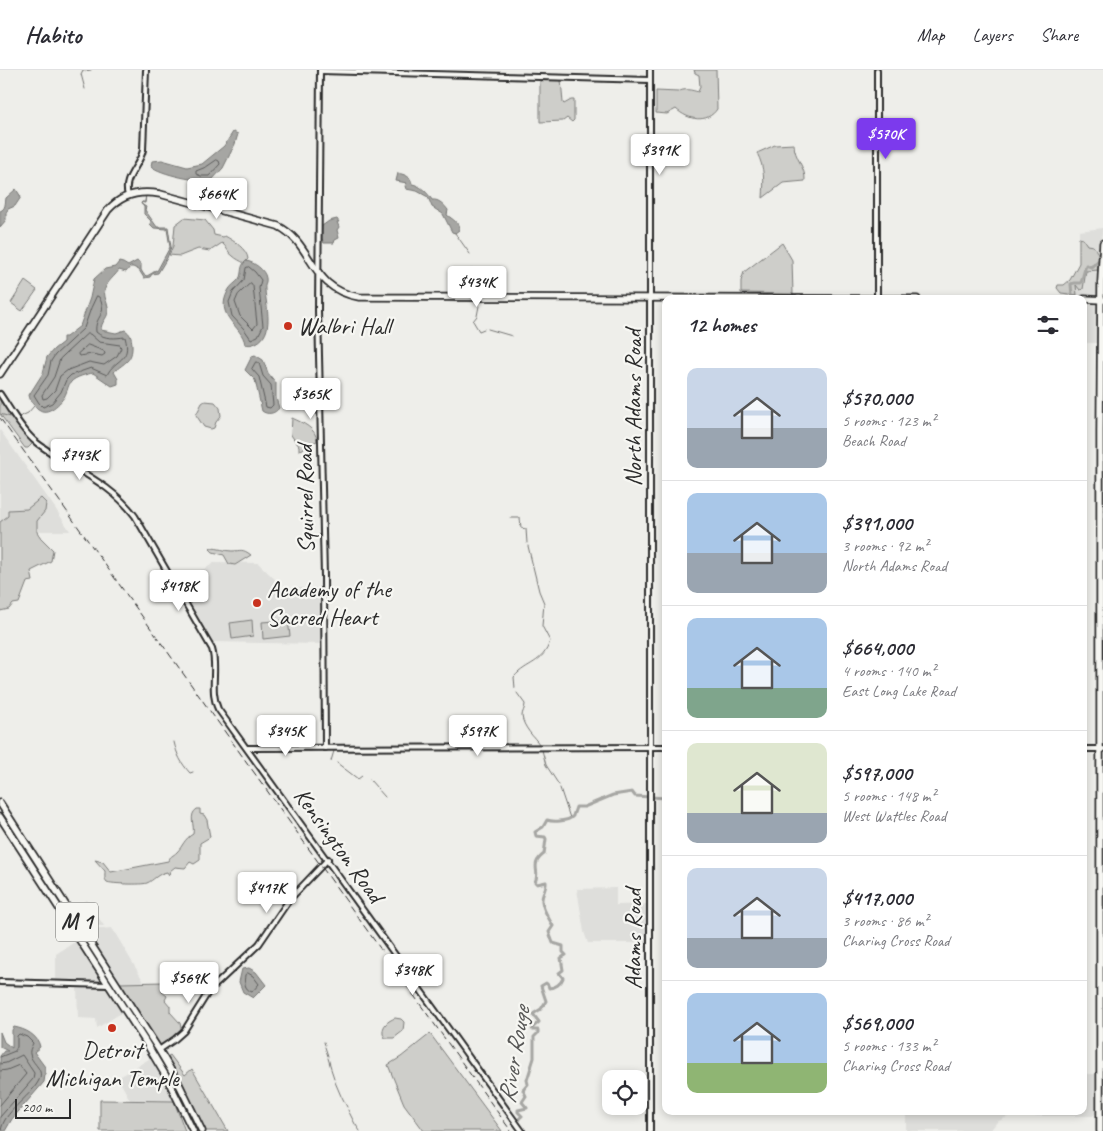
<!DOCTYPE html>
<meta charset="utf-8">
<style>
:root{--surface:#fff;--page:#f7f7f7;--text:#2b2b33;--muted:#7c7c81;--line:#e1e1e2;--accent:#7c3aed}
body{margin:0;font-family:Caveat,sans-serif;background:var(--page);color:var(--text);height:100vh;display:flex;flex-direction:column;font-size:19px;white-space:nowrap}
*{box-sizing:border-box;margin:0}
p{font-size:16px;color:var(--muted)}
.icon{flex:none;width:28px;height:28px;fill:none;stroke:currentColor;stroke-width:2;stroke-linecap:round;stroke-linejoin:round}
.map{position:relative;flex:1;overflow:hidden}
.details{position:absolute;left:662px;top:225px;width:425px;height:820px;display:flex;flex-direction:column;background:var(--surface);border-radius:10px;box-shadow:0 2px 8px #0003}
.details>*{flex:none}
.buttons{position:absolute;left:602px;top:1000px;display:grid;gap:10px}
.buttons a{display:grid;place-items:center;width:45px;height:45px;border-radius:10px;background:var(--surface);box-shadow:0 2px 8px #0003;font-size:25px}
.scale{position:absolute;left:15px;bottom:12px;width:56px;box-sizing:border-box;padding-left:5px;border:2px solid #2b2b2b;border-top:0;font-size:14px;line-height:18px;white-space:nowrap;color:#2b2b2b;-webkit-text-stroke:4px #f6f6f2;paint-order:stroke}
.price{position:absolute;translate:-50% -42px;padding:0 11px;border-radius:5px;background:#fff;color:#222;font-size:16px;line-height:32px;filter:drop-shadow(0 1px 2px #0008)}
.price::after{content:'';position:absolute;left:50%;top:30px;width:15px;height:11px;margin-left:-8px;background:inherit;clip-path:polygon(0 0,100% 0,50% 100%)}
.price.current{background:var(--accent);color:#fff}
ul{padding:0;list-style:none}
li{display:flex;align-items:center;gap:15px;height:125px;padding:0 25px}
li+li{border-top:1px solid var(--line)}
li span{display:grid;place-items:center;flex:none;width:140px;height:100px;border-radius:10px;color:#555}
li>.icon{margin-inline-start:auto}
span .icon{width:60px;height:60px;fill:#fffc;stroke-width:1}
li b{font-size:21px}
h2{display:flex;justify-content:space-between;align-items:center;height:60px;padding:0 25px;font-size:21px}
header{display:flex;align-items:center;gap:30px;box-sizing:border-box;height:70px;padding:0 25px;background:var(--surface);border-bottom:1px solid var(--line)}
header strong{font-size:24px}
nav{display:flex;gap:28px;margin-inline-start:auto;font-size:18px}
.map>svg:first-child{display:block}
</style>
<header>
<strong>Habito</strong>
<nav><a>Map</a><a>Layers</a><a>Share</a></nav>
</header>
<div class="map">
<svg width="1103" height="1061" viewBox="0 0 1103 1061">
<rect width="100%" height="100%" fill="#eeeeea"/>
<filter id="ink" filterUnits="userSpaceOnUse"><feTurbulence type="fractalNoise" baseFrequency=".02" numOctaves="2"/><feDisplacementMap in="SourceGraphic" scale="10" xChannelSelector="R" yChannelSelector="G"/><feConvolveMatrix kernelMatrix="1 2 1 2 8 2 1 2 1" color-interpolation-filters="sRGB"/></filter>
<g filter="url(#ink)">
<g fill="#dededb">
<polygon points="1103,158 1099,181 1098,273 1084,273 1084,229 1068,229 1065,224 1079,193 1079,161"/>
<polygon points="0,360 55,438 70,461 0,461"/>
<polygon points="213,492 258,493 284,518 322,518 324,574 213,572 179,513 213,494"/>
<polygon points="616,818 616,835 649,834 649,873 588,873 584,862 577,819"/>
<polygon points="87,830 104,856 83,856 72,839"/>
<polygon points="112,858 144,912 143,913 120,913 86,861 86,860"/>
<polygon points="78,870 102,910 102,912 56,912 56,884"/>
<polygon points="106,917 123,942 97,958 96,949 78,948 77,918"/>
<polygon points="152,987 165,1009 174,1031 130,1030 118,1008"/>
<polygon points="1084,1004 1097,1004 1097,1041 1093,1046 1009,1046 997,1052 990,1061 906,1061 906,1041 1084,1041"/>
</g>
<g fill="#cececa" stroke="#7c7c7a">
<path d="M 694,0 L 716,0 L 717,39 C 707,54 688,50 676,39 L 667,44 L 656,43 L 656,21 L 678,22 C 684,18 692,20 698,22 L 700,17 L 699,5 L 695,3 Z"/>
<polygon points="540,9 561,9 563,33 564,34 571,30 574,30 574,50 572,52 567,48 563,51 540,52"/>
<path d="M 794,74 C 794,88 806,97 805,111 L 783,113 L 763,128 C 764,111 765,98 757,83 L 775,75 Z"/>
<path d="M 184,148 L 205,150 L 213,160 L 214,165 L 223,167 L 225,166 C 234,171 247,179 248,189 L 244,193 C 241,191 236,189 233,186 C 228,183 227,177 222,173 L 210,181 L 198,179 L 180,186 L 169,185 L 173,176 L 175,155 Z"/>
<path d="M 1079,168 L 1083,169 L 1087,175 L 1093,176 C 1101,187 1099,186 1098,200 L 1086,201 L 1083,219 L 1080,220 L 1076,215 L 1077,225 L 1061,223 L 1057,218 L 1058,215 L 1064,215 L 1070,210 L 1079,193 Z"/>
<polygon points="782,173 792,190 793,224 741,223 741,211 744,202"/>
<polygon points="25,211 37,220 22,241 11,233"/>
<polygon points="0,328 28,367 34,372 28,378 25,378 0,344"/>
<polygon points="205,331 215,332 220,338 221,346 216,352 214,358 211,359 204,357 196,345 202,333"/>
<path d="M 292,348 C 303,353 316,358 317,371 L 306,375 L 303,379 L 299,380 L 299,376 L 291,365 Z"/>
<polygon points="41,428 46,433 45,441 37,451 37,462 41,468 53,480 51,491 31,501 33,511 27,512 19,533 13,534 9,539 0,541 0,452 8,446 8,440 27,439"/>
<path d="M 211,478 C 218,478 225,481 232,481 C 241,481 242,478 251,485 L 235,495 L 229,494 L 224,485 L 213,482 L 210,479 Z"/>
<polygon points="252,550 253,566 232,569 230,553"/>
<polygon points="288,550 290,566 263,569 262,552"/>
<path d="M 197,739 L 200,739 L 200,744 L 204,745 L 207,750 L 210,767 L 200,773 L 200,790 L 194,794 L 190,792 L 185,798 L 175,797 L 170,801 L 169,805 L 167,802 C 157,804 154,810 147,813 C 142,815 111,814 107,812 C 104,809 105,805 105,801 L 95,790 L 103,792 L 111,802 L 168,791 C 170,786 173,786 177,782 C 183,776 184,769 193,764 C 195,755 188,745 197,739 Z"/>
<polygon points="165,912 162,922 167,926 165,930 170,936 170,942 180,953 181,958 179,963 160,975 120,913"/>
<path d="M 395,948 L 401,949 L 404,952 L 403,961 L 394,968 L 385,968 L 383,964 C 382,955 388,951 395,948 Z"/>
<polygon points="430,964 431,965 502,1061 424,1061 404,1034 388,995 401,987"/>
<polygon points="170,985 185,1005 192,999 228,1061 204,1061 167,987"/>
<polygon points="100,1030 174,1031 185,1061 100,1061"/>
</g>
<g fill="#a6a6a3" stroke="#757573">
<path d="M 233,62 L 238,64 L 235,74 L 223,98 L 212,110 C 201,113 159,104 151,96 L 152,91 L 162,90 L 187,97 L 202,94 L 224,76 Z"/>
<path d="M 398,103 C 405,105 411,106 412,114 C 420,115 428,123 432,130 C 439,129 444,135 448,140 L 447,145 C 452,149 460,153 459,160 L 455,163 L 452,162 L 443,144 L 432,137 L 428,127 L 417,121 L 406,119 L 405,116 L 407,113 L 396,111 Z"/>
<path d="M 16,119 L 21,127 L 15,136 L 8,139 L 6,143 L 6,150 L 0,157 L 0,141 C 6,139 5,133 6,128 Z"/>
<path d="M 146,124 L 145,133 L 144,133 L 142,132 L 141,134 L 146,137 L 145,140 C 149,146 153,151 157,157 L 168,157 L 171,177 L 167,188 L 158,203 L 152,204 L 150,207 L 144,208 L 139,200 L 133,197 L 130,197 L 126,202 L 119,200 C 113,209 102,214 105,227 C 106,231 109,237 108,242 C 107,249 101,252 101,260 L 116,263 L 125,260 C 131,264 131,267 132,274 C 133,292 124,292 114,302 L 118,309 L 118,314 L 112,316 L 93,303 C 87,304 75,307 71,312 C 68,315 68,319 66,323 C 64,330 49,346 40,340 C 34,337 30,331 29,325 L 43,303 L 47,287 L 54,279 L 63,272 L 63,267 L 66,267 L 80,256 L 90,228 L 94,209 L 105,199 L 115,197 L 119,192 L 123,193 L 128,196 L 137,191 L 141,194 L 141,200 L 144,205 L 147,206 L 154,202 L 155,200 L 157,201 L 170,177 L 167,159 L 154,158 L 150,154 L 151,151 L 144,144 L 144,137 L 141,133 L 142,132 L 145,132 Z"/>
<polygon points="337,149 339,152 337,152 339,157 337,160 339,168 335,170 334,173 324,173 321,167 322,156 329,151"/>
<path d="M 246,191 C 254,192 265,200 266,208 C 267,212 264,215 265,220 C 266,236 275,264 256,273 C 251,275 249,275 245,274 C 242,255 214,247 228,221 C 230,216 236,213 239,209 C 243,202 239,197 246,191 Z"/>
<path d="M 255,285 L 263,290 L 268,303 L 276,313 L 276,328 L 279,338 C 275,344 267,345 262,341 L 255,310 L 245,300 L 252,286 Z"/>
<polygon points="249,898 256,902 266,915 253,928 243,922 239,912 242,899"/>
<path d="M 14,957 C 25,959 38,965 40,977 L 34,982 L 45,997 L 45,1005 L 44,1012 L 12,1049 L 5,1061 L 0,1061 L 0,986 L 4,981 L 8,981 L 0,977 L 0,962 L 4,972 L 12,978 L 12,960 Z"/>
</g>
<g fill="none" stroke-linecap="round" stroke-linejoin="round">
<g stroke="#5c5c5b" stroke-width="1">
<polygon points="217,90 219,91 220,94 209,106 201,106 196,104 196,101 206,97"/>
<polygon points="249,197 255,202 261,210 259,218 263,256 258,266 251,269 244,259 232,246 229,232 233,222 244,210 246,198"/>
<polygon points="251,213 253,216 257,254 253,259 240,246 235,232 238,225"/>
<path d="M 97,226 L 99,227 C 109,246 94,245 96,262 C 105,270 116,268 125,267 C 132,292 115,288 107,305 L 91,298 L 71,305 L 66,310 L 61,322 L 52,333 L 43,337 L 39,333 L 34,325 L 48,305 L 51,291 L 55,285 L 84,258 L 91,238 Z"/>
<polygon points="87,264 90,264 99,272 120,275 121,278 117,286 104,295 89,292 68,300 60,306 55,320 47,328 43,329 42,325 54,307 60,289"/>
<polygon points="88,275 104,281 105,284 102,286 92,284 79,286 78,284"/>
<polygon points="256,292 259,293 263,306 271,315 273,335 270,338 266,337 259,307 252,299"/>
<path d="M 248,903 L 253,906 L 259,914 L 252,922 C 244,919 244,912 245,905 Z"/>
<path d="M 0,987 L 15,981 L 17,977 L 17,966 L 19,964 L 27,967 L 33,973 C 32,976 29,980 30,984 C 32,995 46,999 38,1012 C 29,1028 3,1042 1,1061"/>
<polyline points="0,994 6,993 22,985 34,1003 33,1009 0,1047"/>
<polyline points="0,1001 7,1000 19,995 26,1004 0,1035"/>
</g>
<g stroke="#757573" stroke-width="1">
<polyline points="83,0 81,4 85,19"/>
<polyline points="83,1 91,0"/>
<polyline points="455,163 470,184"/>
<polyline points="472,199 473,218 475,224"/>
<polyline points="479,236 477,246 473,251 479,261 484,259"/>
<polyline points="488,259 512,266"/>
<polyline points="0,344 14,348"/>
<polyline points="19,347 28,343 34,336"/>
<polyline points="510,448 520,448 521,458 526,459 527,473"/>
<path d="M 515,618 L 514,607 C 527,592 543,594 550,571 L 542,556 L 544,533 L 539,521 L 528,476"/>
<path d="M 517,623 L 525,634 C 525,639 522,642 522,646 C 523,657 534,667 540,675"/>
<path d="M 174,672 C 177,685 181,693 190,703 L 193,702"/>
<polyline points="542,680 546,695 559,715"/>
<polyline points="331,691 334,681"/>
<polyline points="337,693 358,709 362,706"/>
<polyline points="370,710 385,727"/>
<polyline points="560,718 570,748"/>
<polyline points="324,972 325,975"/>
<polyline points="325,977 328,986"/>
<polyline points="328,988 331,998"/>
<polyline points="331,999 334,1008"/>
<polyline points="335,1012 341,1026"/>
<polyline points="342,1027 347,1037"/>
<polyline points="348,1040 355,1054"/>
<polyline points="356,1055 360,1061"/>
</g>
<g stroke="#a6a6a3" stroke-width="3">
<polyline points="1072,225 1071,214 1074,213 1081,213 1086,195 1091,197 1099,190"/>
<path d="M 513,1054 L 522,1046 L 518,1042 L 518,1040 L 527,1038 L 522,1032 L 526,1026 L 523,1020 L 528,1014 L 527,1010 L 534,988 L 534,967 L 538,963 L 538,960 L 533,960 L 532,958 L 539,952 L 533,944 L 541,939 L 546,931 L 541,916 L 546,913 L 548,915 L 549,918 C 555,918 561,914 563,908 L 559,903 L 563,900 L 561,888 L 566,885 L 563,882 L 563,876 L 553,873 L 549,862 L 553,856 C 549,848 543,841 542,831 C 541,825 547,819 546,812 L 537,814 L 535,812 C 541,801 529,795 544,784 L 546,769 L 545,767 L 536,766 L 535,762 L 543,757 L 547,750 C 552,752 568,752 573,746 C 573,745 576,738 576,737 L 584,737 L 613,725 L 632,722 L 635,726 L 666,728"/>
</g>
<g stroke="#2b2b2b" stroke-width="8">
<g id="minor">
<polyline points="320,0 318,241 324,506 325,678"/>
<polyline points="877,0 877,229"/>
<polyline points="320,1 650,10"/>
<path d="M 128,125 C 122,109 140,96 143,80 L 146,0"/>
<path d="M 0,324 C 10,339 23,362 37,373 C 70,398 110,412 135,446 L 212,579 C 218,598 209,620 218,639 L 522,1061"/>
<polyline points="247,678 666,677"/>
<polyline points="1084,679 1103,679"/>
<polyline points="0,912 109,915"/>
<polyline points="159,980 175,969 184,961 209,921 259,874 289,830 328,789"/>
<polyline points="650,1061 650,0"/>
</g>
</g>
<g stroke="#2b2b2b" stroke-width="9">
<g id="major">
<polyline points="1084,229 1103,230"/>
<path d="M 0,304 L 108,140 C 122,124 139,120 160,124 L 278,156 C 314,174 309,219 359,227 L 917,229"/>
<polyline points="0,733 159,980 179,1014 202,1061"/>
<polyline points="0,747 145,971 167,1008 193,1061"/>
<polyline points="1100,1061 1100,361 1101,212 1103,173"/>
</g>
</g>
<use href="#minor" stroke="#f6f6f2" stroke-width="4"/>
<use href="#major" stroke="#f6f6f2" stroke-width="5.5"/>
<polyline stroke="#2b2b2b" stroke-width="1" stroke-dasharray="8 4" stroke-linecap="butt" points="0,348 511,1061"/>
</g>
</g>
<g fill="#c8321e" stroke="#f6f6f2" stroke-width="2">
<circle cx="288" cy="256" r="5"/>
<circle cx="257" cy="533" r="5"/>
<circle cx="112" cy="958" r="5"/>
</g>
<g text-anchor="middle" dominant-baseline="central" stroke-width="4.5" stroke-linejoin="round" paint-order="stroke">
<rect fill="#f6f6f2" stroke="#686867" stroke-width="1" x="56" y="832.5" width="42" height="39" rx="4"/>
<g font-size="22" font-weight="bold" fill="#2b2b2b">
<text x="77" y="852">M 1</text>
</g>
<g font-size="24" fill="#2b2b2b" stroke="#f6f6f2" text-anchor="start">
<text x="298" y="256">Walbri Hall</text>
<text x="267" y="519">Academy of the<tspan x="267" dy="28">Sacred Heart</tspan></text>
<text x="112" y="980" text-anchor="middle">Detroit<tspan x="112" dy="28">Michigan Temple</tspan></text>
</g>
<g font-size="24" fill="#2b2b2b" stroke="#f6f6f2">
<text transform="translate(633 338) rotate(-90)">North Adams Road</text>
<text transform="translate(305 429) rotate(-91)">Squirrel Road</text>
<text transform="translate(339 775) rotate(54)">Kensington Road</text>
<text transform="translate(633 869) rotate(-90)">Adams Road</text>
</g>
<g font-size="25" font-style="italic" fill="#565655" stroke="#f6f6f2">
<text transform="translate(514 985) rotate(-81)">River Rouge</text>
</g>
</g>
</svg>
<div class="buttons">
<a><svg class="icon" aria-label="locate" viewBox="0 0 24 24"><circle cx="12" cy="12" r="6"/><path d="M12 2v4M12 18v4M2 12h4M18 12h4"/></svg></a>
</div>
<div class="scale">200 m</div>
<b class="price current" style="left:886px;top:90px">$570K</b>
<b class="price" style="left:660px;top:106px">$391K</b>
<b class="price" style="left:217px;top:150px">$664K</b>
<b class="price" style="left:477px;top:238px">$434K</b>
<b class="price" style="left:311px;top:350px">$365K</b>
<b class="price" style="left:80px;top:411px">$743K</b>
<b class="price" style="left:179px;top:542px">$418K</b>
<b class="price" style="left:286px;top:687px">$345K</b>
<b class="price" style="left:478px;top:687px">$597K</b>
<b class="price" style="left:267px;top:844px">$417K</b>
<b class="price" style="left:413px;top:926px">$348K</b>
<b class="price" style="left:189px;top:934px">$569K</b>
<section class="details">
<h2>12 homes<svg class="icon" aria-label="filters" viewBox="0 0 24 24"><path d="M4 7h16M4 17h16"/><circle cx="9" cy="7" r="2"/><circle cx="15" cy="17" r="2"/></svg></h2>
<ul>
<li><span style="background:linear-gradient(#c9d6e8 60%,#9aa5b1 0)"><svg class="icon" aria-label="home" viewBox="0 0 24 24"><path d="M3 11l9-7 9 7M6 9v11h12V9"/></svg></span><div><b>$570,000</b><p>5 rooms · 123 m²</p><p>Beach Road</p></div></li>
<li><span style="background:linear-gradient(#a9c7e8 60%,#9aa5b1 0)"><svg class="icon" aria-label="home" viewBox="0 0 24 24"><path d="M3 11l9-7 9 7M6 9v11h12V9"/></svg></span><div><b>$391,000</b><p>3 rooms · 92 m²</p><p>North Adams Road</p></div></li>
<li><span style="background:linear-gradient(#a9c7e8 70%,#7fa58c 0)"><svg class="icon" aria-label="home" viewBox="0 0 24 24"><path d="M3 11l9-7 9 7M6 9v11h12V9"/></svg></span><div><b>$664,000</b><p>4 rooms · 140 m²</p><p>East Long Lake Road</p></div></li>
<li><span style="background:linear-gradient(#dfe7d0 70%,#9aa5b1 0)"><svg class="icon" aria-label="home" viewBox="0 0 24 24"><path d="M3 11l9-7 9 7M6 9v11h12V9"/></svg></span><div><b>$597,000</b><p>5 rooms · 148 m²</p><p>West Wattles Road</p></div></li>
<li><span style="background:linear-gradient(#c9d6e8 70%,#9aa5b1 0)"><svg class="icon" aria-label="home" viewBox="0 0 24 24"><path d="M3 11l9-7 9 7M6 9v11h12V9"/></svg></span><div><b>$417,000</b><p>3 rooms · 86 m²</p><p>Charing Cross Road</p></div></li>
<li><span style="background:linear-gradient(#a9c7e8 70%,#8fb573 0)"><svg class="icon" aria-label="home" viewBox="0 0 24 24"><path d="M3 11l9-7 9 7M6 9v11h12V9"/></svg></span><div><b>$569,000</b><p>5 rooms · 133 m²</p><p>Charing Cross Road</p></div></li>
</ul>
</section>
</div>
